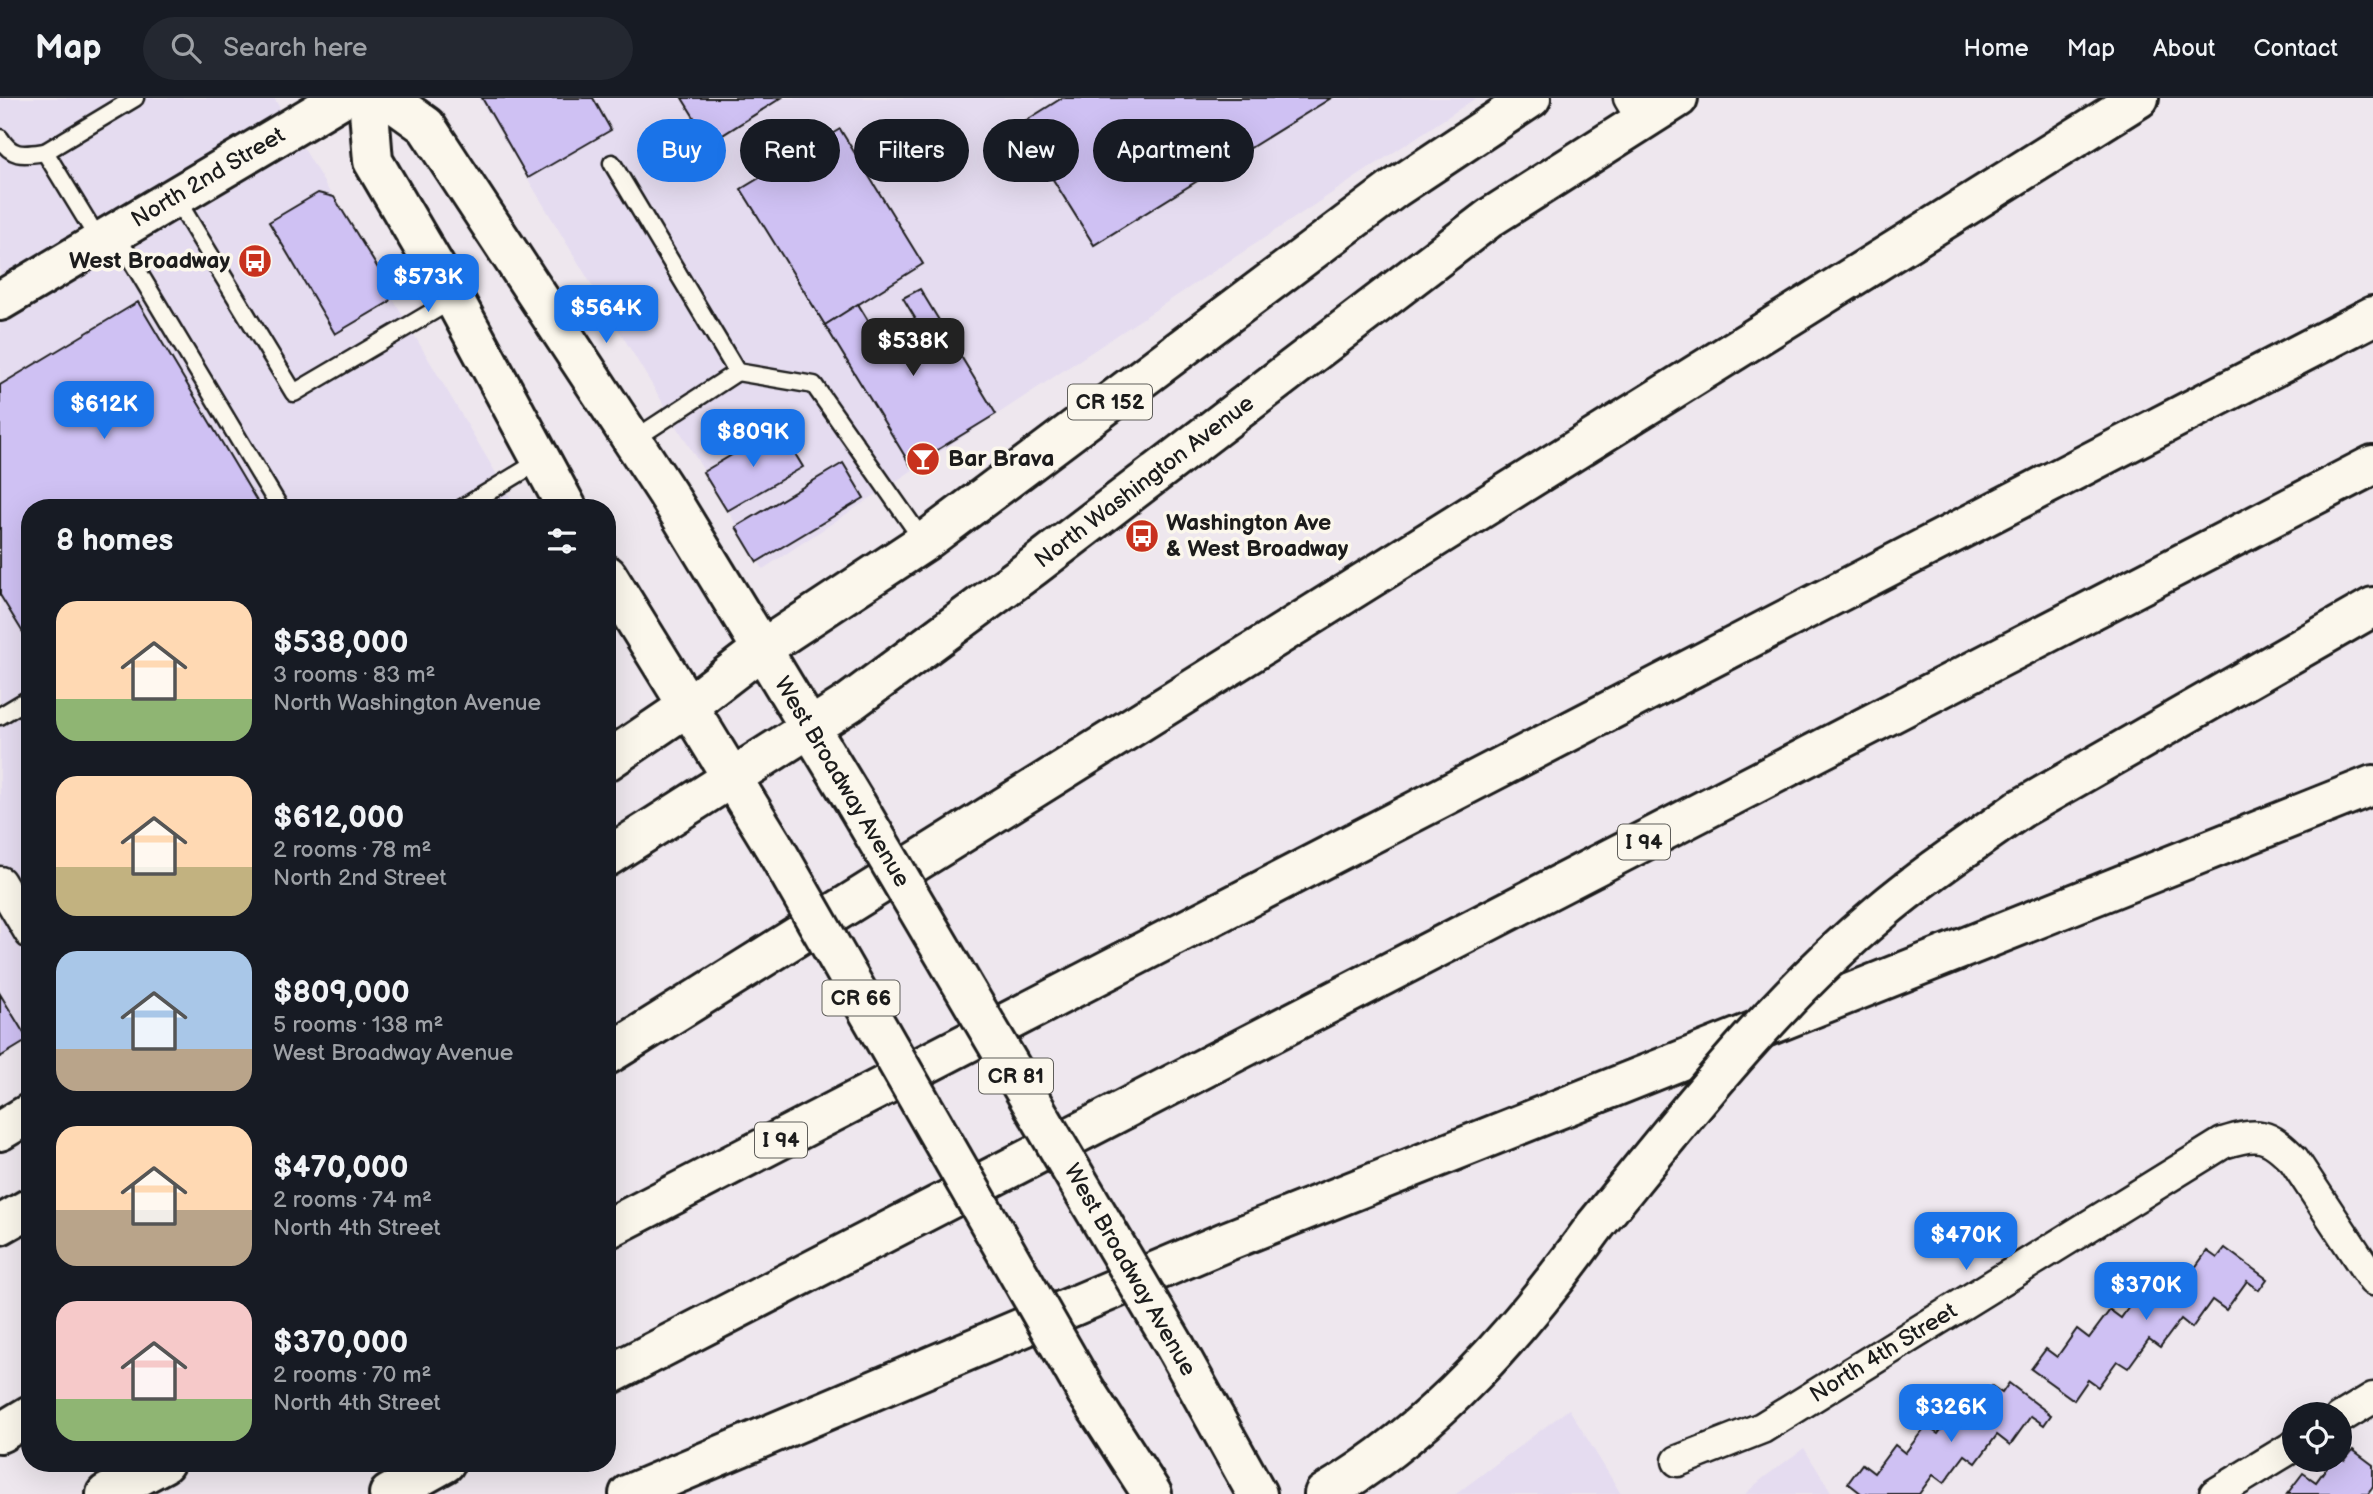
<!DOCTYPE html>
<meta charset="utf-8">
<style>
:root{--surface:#171b24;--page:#242831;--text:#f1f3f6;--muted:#9ea1a6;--line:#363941;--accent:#1a73e8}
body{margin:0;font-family:"Balsamiq Sans",sans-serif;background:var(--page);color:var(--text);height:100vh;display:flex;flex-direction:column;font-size:26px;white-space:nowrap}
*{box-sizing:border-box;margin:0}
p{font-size:23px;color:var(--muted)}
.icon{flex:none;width:38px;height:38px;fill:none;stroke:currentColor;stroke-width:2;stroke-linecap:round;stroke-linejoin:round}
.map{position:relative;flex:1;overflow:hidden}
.panel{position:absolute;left:21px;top:401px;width:595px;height:973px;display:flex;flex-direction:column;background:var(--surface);border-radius:28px;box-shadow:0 7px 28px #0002}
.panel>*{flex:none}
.banner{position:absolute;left:637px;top:21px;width:665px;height:63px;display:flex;gap:14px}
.tools{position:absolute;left:2282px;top:1304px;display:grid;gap:14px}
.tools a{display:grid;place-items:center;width:70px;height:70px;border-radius:50%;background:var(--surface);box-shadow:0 7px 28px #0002;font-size:35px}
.price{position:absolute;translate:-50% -60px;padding:0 16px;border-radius:14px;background:var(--accent);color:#fff;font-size:23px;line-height:46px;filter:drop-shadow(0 2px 4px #0008)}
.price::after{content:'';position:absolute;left:50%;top:42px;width:21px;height:16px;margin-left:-10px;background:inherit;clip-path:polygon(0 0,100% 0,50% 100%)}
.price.current{background:#222;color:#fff}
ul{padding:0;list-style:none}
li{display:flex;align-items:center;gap:21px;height:175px;padding:0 35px}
li span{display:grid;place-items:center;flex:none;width:196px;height:140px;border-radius:21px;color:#555}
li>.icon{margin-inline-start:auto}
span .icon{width:84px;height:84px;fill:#fffc;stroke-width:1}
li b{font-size:30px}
h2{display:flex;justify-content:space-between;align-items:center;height:84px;padding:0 35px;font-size:30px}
.chip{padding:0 24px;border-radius:32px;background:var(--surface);box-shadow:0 7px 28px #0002;font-size:24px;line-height:63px}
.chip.current{background:var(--accent);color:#fff}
header{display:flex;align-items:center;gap:42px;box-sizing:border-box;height:98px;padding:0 35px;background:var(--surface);border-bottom:2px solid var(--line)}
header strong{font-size:33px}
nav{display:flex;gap:38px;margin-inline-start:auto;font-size:24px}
.search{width:490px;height:63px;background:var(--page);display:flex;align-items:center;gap:18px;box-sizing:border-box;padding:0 24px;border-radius:38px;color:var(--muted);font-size:26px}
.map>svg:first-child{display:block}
</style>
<header>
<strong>Map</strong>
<div class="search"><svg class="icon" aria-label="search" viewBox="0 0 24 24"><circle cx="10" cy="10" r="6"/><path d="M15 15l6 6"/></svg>Search here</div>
<nav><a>Home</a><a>Map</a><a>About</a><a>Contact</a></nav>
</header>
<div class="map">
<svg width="2373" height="1396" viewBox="0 0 2373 1396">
<rect width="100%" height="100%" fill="#eee7ee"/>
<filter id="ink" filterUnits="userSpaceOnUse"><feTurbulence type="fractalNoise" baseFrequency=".0143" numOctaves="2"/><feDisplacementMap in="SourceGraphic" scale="14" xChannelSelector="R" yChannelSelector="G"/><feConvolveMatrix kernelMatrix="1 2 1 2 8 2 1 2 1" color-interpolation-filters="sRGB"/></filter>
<g filter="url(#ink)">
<g fill="#e5dcf0">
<polygon points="0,0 274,0 516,409 30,410 30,936 0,954"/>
<polygon points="479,0 1476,0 763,471"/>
<polygon points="1569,1311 1621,1396 1456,1396"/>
<polygon points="1804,1350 1832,1396 1745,1396 1762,1381"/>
</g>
<g fill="#cfc1f3" stroke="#1c1c1c" stroke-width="2">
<polygon points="482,0 593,0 611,32 528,80"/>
<polygon points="682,0 781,0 710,45"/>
<polygon points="1062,0 1331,0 1094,147 1019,27"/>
<polygon points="840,31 923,166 825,227 741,91"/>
<polygon points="318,95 334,99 392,193 389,204 335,236 269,124"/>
<polygon points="920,191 996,316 911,368 825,227 858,206 880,242 915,220 903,200"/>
<polygon points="138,204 261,410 30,410 30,546 0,497 0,287"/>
<polygon points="779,329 803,369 727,413 703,374"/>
<polygon points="843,365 864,400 757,464 736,429"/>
<polygon points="0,896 28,942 0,959"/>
<polygon points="2225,1150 2267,1181 2259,1192 2247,1183 2226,1212 2212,1202 2192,1230 2181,1221 2160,1249 2149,1241 2128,1270 2117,1263 2098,1289 2088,1282 2074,1302 2031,1271 2046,1251 2057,1259 2077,1231 2089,1240 2110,1212 2121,1220 2141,1192 2153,1201 2175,1172 2187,1181 2207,1153 2217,1160"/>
<polygon points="2009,1285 2051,1317 2044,1327 2031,1318 2010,1347 1997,1337 1976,1365 1965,1357 1944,1385 1933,1377 1919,1396 1862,1396 1848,1385 1862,1366 1874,1375 1895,1347 1905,1355 1926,1328 1938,1336 1960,1307 1971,1316 1992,1288 2002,1295"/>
<polygon points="2353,1352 2373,1367 2373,1389 2368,1396 2287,1396 2303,1375 2316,1384 2332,1362 2340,1362 2340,1358 2345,1362"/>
</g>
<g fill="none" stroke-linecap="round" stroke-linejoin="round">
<g stroke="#1c1c1c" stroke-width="21">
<g id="service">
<path d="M 0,40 C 12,60 24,57 45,54"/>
<polyline points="612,65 737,274 633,342"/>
<polyline points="175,99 294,295 454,201"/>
<polyline points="115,135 280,410"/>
<polyline points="100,144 45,54 135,0"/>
<polyline points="737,274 814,287 924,444"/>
<polyline points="462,410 541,362"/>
<polyline points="0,618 30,600"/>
</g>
</g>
<g stroke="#1c1c1c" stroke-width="35">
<g id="minor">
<polyline points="1629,0 1643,23"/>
<polyline points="0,784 30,835"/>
<polyline points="2340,1320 2373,1300"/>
<path id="s1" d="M 1678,1363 L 1762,1330 L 2223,1045 C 2258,1034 2268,1035 2294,1062 L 2373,1182"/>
<polyline points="2215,1396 2294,1348"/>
</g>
</g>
<g stroke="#1c1c1c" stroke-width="44">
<g id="tertiary">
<path id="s2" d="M 0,203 L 342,0"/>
</g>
</g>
<g stroke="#1c1c1c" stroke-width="44">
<g id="secondary">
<polyline points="368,0 373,63 454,201 567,410"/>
<polyline points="387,0 426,28 667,395 762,551"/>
<polyline points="607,477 688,608"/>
</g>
</g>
<g stroke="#1c1c1c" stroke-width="44">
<g id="primary">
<polyline points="762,551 856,706"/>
<polyline points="688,608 773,747"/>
<polyline points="607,663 688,608 762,551 924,444 1394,91 1531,0"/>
<path id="s3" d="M 607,759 L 849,605 L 1033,469 L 1491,119 L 1678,0"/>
<polyline points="0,1033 30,1015"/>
<polyline points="0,1127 30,1110"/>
<polyline points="1176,1250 1257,1396"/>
<polyline points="1087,1295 1152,1396"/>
</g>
</g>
<g stroke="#1c1c1c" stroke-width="44">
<g id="motorway">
<polyline points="2020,711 2373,509"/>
<polyline points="607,957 2139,0"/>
<polyline points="607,1131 2373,218"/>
<polyline points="607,1278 2373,367"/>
<polyline points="0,1335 30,1317"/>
<polyline points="106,1396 164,1365"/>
<polyline points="389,1396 445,1365"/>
<polyline points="629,1396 1225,1144 2373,687"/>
<path d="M 1324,1396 C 1435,1331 1521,1231 1595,1128"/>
</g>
</g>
<use href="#service" stroke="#fbf7ec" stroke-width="16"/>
<use href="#minor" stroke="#fbf7ec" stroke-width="30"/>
<use href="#tertiary" stroke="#fbf7ec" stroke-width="38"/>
<use href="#secondary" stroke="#fbf7ec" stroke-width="38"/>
<use href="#primary" stroke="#fbf7ec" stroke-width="38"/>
<use href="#motorway" stroke="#fbf7ec" stroke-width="38"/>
<g stroke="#1c1c1c" stroke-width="44" stroke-linecap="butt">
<g id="primary-bridge">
<polyline points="856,706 1176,1250"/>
<polyline points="773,747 1087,1295"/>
</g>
</g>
<g stroke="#1c1c1c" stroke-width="44" stroke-linecap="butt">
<path id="motorway-bridge" d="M 1595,1128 C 1683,1020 1771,906 1878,816 C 1923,778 1972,745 2020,711"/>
</g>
<use href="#primary-bridge" stroke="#fbf7ec" stroke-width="38"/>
<use href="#motorway-bridge" stroke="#fbf7ec" stroke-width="38"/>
</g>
</g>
<defs>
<g id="bus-disc" transform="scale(1.75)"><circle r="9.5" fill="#c8321e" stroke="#fbf7ec"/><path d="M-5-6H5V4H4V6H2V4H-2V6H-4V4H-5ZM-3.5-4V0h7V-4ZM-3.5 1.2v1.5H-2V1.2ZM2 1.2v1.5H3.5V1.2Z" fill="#fff"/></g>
<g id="bar-disc" transform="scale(1.75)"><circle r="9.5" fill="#c8321e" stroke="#fbf7ec"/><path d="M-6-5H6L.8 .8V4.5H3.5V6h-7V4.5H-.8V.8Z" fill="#fff"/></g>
</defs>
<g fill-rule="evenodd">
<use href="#bus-disc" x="255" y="163"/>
<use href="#bar-disc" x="923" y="361"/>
<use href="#bus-disc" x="1142" y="438"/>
</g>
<g text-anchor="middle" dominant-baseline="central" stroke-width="7" stroke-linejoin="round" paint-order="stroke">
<g fill="#fbf7ec" stroke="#5f5e5a" stroke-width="2">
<rect x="1068" y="286.5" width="84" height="35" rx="5"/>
<rect x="1618" y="726.5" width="52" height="35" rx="5"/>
<rect x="822.5" y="882.5" width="77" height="35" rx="5"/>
<rect x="979" y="960.5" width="74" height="35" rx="5"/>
<rect x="755" y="1024.5" width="52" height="35" rx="5"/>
</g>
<g font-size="21" font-weight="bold" fill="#1c1c1c">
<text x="1110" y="304">CR 152</text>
<text x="1644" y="744">I 94</text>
<text x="861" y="900">CR 66</text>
<text x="1016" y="978">CR 81</text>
<text x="781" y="1042">I 94</text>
</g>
<g font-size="23" fill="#1c1c1c" stroke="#fbf7ec">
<text stroke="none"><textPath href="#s2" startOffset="242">North 2nd Street</textPath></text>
<text stroke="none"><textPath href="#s3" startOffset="656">North Washington Avenue</textPath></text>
<text transform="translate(842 684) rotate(59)">West Broadway Avenue</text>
<text transform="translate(1130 1172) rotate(60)">West Broadway Avenue</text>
<text stroke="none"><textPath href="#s1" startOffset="233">North 4th Street</textPath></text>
</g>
<g font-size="23" font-weight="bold" fill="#1c1c1c" stroke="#fbf7ec" text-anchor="start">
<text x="230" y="163" text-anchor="end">West Broadway</text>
<text x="948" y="361">Bar Brava</text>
<text x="1166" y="425">Washington Ave<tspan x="1166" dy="26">&amp; West Broadway</tspan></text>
</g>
</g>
</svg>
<div class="tools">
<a><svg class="icon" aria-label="locate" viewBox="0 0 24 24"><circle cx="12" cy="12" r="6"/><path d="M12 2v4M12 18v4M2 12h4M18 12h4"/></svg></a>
</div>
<b class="price" style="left:428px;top:216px">$573K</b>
<b class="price" style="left:606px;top:247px">$564K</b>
<b class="price current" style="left:913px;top:280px">$538K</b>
<b class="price" style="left:104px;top:343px">$612K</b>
<b class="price" style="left:753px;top:371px">$809K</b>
<b class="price" style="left:1966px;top:1174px">$470K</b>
<b class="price" style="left:2146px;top:1224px">$370K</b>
<b class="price" style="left:1951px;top:1346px">$326K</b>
<div class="banner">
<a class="chip current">Buy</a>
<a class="chip">Rent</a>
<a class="chip">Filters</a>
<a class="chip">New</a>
<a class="chip">Apartment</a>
</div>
<section class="panel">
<h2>8 homes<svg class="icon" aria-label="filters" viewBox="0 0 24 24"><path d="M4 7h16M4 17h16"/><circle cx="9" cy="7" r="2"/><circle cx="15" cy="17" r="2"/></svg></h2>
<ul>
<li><span style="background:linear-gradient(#ffd9b3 70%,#8fb573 0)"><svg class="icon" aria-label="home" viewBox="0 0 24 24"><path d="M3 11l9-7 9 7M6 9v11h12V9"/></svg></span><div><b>$538,000</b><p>3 rooms · 83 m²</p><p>North Washington Avenue</p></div></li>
<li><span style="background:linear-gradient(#ffd9b3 65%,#c2b280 0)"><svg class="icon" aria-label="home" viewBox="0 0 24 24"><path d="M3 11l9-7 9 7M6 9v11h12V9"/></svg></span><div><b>$612,000</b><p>2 rooms · 78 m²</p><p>North 2nd Street</p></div></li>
<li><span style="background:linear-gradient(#a9c7e8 70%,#b9a48a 0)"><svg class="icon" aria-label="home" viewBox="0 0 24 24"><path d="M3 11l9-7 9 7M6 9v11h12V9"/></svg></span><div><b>$809,000</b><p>5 rooms · 138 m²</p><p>West Broadway Avenue</p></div></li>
<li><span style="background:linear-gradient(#ffd9b3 60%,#b9a48a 0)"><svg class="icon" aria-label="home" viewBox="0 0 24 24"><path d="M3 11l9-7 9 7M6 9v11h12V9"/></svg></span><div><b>$470,000</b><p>2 rooms · 74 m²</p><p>North 4th Street</p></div></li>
<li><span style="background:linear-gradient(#f6c9c9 70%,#8fb573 0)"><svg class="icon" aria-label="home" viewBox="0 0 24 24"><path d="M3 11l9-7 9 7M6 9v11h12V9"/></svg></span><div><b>$370,000</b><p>2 rooms · 70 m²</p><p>North 4th Street</p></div></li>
</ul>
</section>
</div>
